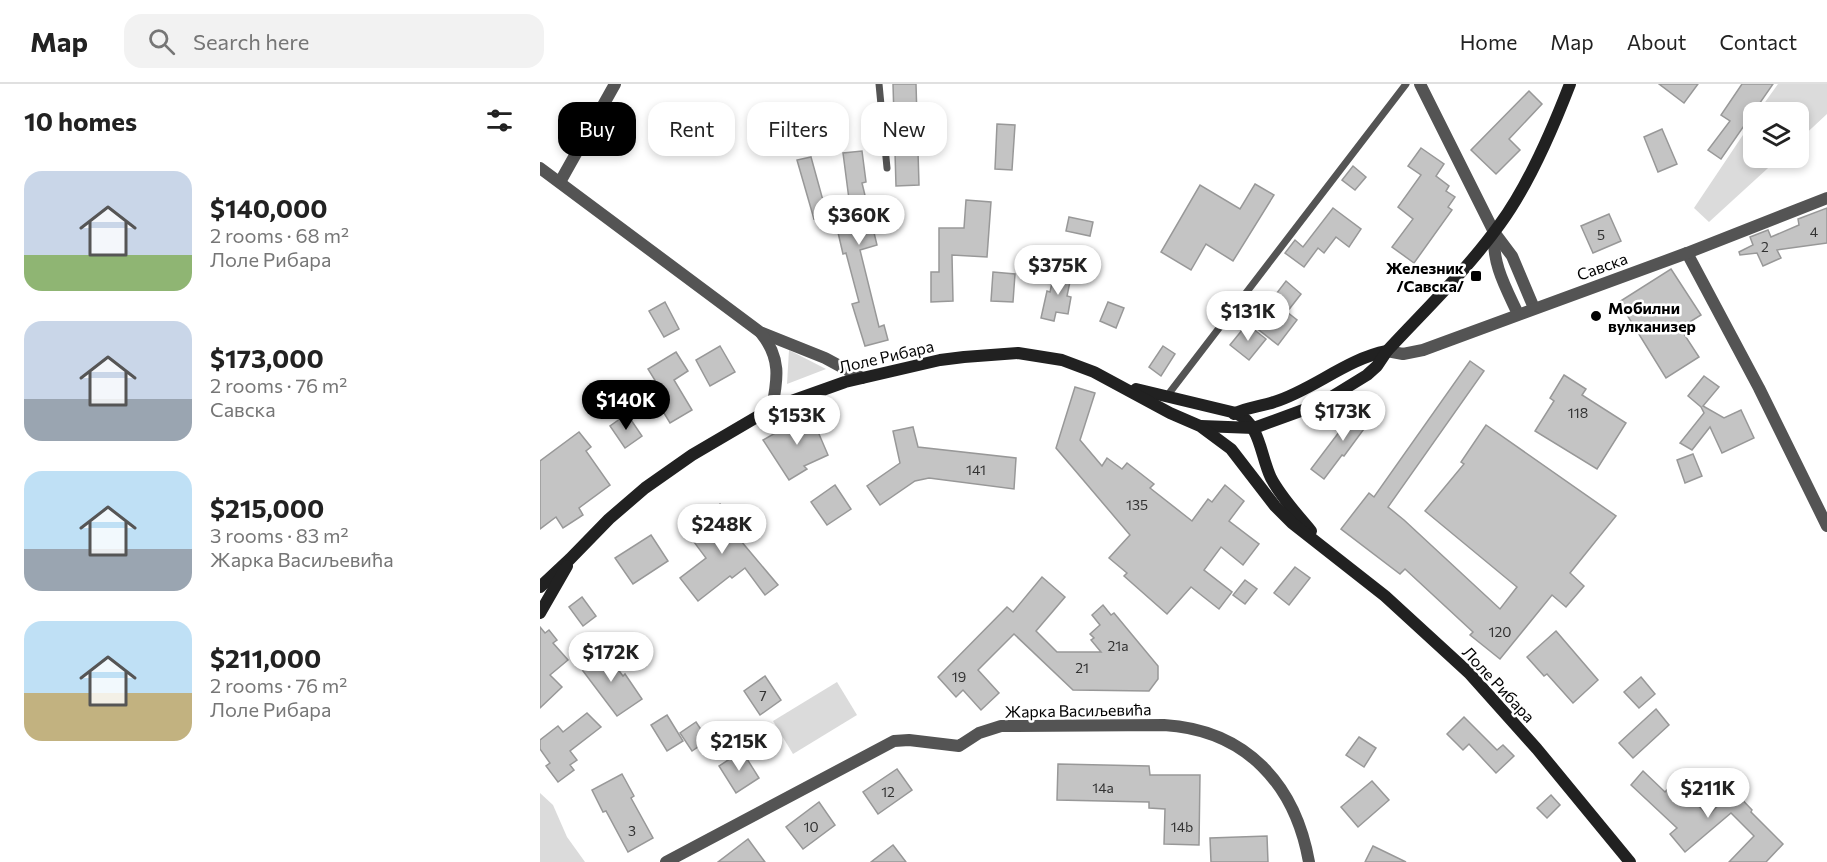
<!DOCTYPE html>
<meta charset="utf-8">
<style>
:root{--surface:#fff;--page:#f2f2f2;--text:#222;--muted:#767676;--line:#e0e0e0;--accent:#000}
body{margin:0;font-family:Commissioner,sans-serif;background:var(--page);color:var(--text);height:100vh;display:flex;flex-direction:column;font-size:22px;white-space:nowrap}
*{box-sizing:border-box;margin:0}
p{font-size:20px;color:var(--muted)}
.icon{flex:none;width:33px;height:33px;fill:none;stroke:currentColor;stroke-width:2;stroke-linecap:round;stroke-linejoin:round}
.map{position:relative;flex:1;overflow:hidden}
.panel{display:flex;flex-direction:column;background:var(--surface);width:540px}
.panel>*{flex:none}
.top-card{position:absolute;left:18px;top:18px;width:570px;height:54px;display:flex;gap:12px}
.controls{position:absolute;left:1203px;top:18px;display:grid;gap:12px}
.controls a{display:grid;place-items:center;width:66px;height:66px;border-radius:12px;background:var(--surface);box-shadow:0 3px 9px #0003;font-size:30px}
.price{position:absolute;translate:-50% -51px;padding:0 14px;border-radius:21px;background:#fff;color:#222;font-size:20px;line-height:39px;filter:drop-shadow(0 2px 3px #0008)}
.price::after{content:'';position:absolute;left:50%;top:36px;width:18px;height:14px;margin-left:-9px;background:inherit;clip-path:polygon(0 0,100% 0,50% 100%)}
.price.selected{background:var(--accent);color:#fff}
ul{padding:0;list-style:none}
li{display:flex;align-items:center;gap:18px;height:150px;padding:0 24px}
li span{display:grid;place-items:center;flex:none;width:168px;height:120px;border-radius:18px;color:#555}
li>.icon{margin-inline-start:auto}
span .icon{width:72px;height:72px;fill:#fffc;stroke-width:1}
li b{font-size:26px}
h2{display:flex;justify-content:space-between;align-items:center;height:72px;padding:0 24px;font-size:26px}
.chip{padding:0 21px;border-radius:18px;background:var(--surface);box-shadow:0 3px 9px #0003;font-size:21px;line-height:54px}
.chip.selected{background:var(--accent);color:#fff}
header{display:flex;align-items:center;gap:36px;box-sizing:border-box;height:84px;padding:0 30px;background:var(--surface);border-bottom:2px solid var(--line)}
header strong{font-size:28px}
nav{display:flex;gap:33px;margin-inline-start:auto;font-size:21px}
.search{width:420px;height:54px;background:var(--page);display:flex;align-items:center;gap:15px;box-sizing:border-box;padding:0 21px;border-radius:18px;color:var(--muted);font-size:22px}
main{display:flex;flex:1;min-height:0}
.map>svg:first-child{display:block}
</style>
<header>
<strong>Map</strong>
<div class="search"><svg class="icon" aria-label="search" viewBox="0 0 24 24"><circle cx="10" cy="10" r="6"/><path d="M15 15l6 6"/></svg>Search here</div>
<nav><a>Home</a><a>Map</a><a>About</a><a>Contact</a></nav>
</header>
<main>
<section class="panel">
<h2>10 homes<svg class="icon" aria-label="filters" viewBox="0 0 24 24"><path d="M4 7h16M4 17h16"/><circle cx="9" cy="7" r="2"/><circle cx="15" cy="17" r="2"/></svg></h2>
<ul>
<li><span style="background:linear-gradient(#c9d6e8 70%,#8fb573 0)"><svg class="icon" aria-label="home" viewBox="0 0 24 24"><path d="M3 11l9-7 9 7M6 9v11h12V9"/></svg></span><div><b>$140,000</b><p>2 rooms · 68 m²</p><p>Лоле Рибара</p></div></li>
<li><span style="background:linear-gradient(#c9d6e8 65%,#9aa5b1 0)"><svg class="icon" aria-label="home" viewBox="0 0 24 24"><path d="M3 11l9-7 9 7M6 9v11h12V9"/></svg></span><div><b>$173,000</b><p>2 rooms · 76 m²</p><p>Савска</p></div></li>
<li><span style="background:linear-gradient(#bfe0f5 65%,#9aa5b1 0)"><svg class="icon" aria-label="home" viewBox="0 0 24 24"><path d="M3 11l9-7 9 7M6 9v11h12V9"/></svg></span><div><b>$215,000</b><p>3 rooms · 83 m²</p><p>Жарка Васиљевића</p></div></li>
<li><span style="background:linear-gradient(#bfe0f5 60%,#c2b280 0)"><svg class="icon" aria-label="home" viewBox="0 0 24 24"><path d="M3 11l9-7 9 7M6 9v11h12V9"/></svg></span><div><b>$211,000</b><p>2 rooms · 76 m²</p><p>Лоле Рибара</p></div></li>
</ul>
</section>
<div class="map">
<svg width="1287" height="778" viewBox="0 0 1287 778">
<rect width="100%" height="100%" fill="#fff"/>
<g fill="#dbdbdb">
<polygon points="1238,0 1287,0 1287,30 1259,56 1258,28 1218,28"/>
<polygon points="1213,36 1214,74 1239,74 1169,138 1154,124"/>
<polygon points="249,266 286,285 247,300"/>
<polygon points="297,598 317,631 253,670 233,637"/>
<polygon points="0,709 13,721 27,753 45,778 0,778"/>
</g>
<g fill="#c4c4c4" stroke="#989898" stroke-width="1.5">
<polygon points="353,0 376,0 379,101 356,102"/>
<polygon points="1119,0 1158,0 1144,19"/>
<polygon points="1202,0 1233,0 1181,75 1168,66 1190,37 1181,31"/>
<polygon points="989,7 1002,20 969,55 980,66 956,90 931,66"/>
<polygon points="457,40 475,41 472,86 455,85"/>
<polygon points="1122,45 1137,80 1118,88 1104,53"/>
<polygon points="881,64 904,80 896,92 909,102 906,107 915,113 908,123 912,126 874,179 852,163 873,135 858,123 881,91 868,82"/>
<polygon points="322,67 326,98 322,99 337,161 320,166 339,243 344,241 348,256 325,262 312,220 319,218 306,169 303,170 293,127 310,123 303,69"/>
<polygon points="271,73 287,131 274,135 257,76"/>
<polygon points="813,82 826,93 815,106 802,96"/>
<polygon points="715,100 734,111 693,177 666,160 651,186 621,168 660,101 700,125"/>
<polygon points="426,116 451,118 447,173 412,171 413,217 391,218 391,188 399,188 399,144 424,144"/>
<polygon points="793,124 821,145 809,163 796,153 784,169 778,164 764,183 745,169 755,156 763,163"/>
<polygon points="1287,124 1287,159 1237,166 1241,174 1223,182 1217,169 1200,171 1199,168 1213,161 1210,153 1228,146 1231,153 1259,141 1258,135"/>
<polygon points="1069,130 1081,157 1053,169 1041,142"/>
<polygon points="529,133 553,138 550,152 526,147"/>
<polygon points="515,185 532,188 527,212 531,213 528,230 516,228 514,237 501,234 507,207 510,208"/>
<polygon points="1131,185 1161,231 1140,244 1159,273 1126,294 1079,218"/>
<polygon points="453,188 475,190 473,218 451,217"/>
<polygon points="746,197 761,210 747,228 757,236 738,261 719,246 737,223 730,218"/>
<polygon points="125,218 139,245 124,253 109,227"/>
<polygon points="568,218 584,224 576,244 560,237"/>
<polygon points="707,240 726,255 709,276 690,261"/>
<polygon points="180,262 195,288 170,302 156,276"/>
<polygon points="623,262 635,270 621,292 609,283"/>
<polygon points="136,268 148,287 134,296 152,326 130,339 116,316 124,311 108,285"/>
<polygon points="930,277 944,287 848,423 864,436 960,525 977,503 885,427 924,380 921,378 946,341 1076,432 1030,489 1044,502 1026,523 1012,511 960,575 930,551 933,548 865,485 860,490 801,445 829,409 834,413"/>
<polygon points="1024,291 1046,305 1042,311 1086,339 1057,385 995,347 1014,317 1010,314"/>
<polygon points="1164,292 1179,303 1163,322 1184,334 1201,326 1214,354 1182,369 1170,343 1152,366 1140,359 1164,329 1161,323 1148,312"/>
<polygon points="535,303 555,309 540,356 562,382 567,374 582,385 587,379 614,400 610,404 652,437 668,415 672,418 685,401 704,417 689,437 719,460 703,481 681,463 664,486 692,508 679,525 651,503 627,530 584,492 587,489 569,474 590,451 516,364"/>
<polygon points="823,321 835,330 804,372 802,371 784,395 771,385 809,335 811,337"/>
<polygon points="270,329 288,371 264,382 267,385 249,396 223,356"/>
<polygon points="87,330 102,352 85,364 70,342"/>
<polygon points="373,343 378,363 476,374 474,405 389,394 375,397 340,421 327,402 360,379 353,347"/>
<polygon points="39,348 51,363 46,367 70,401 39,424 43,431 23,444 16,433 0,445 0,377"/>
<polygon points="1153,370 1162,392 1145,399 1137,376"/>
<polygon points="295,401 311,425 287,441 271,418"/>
<polygon points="180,420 205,454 201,457 238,501 225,511 205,484 192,494 190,492 158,517 140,494 166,474 145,446"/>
<polygon points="111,451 128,477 93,500 75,474"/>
<polygon points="755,483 770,494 749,521 734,509"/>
<polygon points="502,493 525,513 496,547 517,568 561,568 551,556 554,554 550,550 560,541 552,531 563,521 571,531 574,529 618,582 618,595 609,607 533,606 474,550 438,586 459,609 441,626 423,606 416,613 398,593 467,523 473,528"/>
<polygon points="705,496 717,505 705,520 693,511"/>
<polygon points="42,513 56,532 43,542 29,523"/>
<polygon points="0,543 5,549 9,546 17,556 13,559 28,576 10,591 22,603 0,624"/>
<polygon points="1016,547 1058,596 1033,619 1007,590 1004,592 987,573"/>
<polygon points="63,566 83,592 85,590 102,615 77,632 43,587 43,581"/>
<polygon points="225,592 241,616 220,631 204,607"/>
<polygon points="1101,593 1115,610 1099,624 1084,608"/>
<polygon points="1116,625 1129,641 1093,674 1079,659"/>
<polygon points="47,629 61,643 30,667 37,676 30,681 34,686 18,698 6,682 10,679 0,665 0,656 18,642 23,648"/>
<polygon points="127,631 143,657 127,667 111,641"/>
<polygon points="924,633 957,666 963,661 974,672 956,689 929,660 923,666 907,650"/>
<polygon points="156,638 168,656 152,667 140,649"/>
<polygon points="819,653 836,664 824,683 806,671"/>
<polygon points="202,667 219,694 196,709 179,682"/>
<polygon points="518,680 609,682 610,691 660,691 659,761 624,760 625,725 609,724 609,718 517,716"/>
<polygon points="357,685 372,706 338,730 323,708"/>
<polygon points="1103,687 1125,708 1135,697 1168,732 1193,706 1212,726 1211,728 1243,760 1226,778 1189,778 1214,752 1191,729 1145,768 1130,750 1137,744 1091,701"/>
<polygon points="82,690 94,712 91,714 113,754 88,768 66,727 63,728 52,706"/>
<polygon points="832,697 849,716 818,743 801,723"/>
<polygon points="1011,711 1020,721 1007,734 997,724"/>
<polygon points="279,718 295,741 263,765 246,743"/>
<polygon points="727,752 728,778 671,778 670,754"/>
<polygon points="208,755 225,778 178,778"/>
<polygon points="353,761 366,778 331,778"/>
<polygon points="833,762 866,778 825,778"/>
</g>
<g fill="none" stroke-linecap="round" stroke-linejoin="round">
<g stroke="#545454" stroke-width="7">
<polyline points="339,0 347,84"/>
<polyline points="627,312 866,0"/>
</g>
<g stroke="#545454" stroke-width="12">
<polyline points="880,0 954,148 972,172 994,224"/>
<polyline points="0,84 220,248 285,274 322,294"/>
<polyline points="20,98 75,0"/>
<path d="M 954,148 C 952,180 965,202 978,230"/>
<polyline points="1147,169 1219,304 1287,442"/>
<path d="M 221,249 C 241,274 238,294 232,324"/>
<polyline points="847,267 863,270 883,266 1147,169 1287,114"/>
<path d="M 126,778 L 354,657 L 369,656 L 419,662 L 439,649 L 461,642 L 624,641 C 706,646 755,700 769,778"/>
</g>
<g stroke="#212121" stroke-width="12">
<path d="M 596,305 L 696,329 C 721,341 720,371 731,394 C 741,413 757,430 771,447"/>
<path d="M 694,330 C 706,323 720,323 734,318 C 773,306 806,275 847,267"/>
<path d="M 661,342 L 714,344 L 766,325 L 788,315 L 827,291 L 837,282 L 847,267 C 885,226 927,186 960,140 C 988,102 1013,44 1030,0"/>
<polyline points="0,503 30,475 69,435 105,404 152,371 232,324 305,298 400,276 424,273 478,269 522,276 554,288 630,329 660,342 691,365 735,422 752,439 845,512 929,589 997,665 1090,778"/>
<polyline points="0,529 27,482"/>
</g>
</g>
<g fill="#000" stroke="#fff" stroke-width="2">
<rect x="930" y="186" width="12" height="12" rx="3"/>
<circle cx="1056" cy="232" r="6"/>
</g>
<g text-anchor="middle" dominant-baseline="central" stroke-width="5" stroke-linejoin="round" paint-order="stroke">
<g font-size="14" fill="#313131">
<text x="1274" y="147">4</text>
<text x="1061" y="150">5</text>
<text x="1225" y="162">2</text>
<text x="1038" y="328">118</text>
<text x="436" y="385">141</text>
<text x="597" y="420">135</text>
<text x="960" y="547">120</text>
<text x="578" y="561">21a</text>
<text x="542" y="583">21</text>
<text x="419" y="592">19</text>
<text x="223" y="611">7</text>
<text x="563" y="703">14a</text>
<text x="348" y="707">12</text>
<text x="271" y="742">10</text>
<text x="642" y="742">14b</text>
<text x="92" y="746">3</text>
</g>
<g font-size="16" fill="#000" stroke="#fff">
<text transform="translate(1062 182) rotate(-20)">Савска</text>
<text transform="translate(346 272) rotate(-13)">Лоле Рибара</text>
<text transform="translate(959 600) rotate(47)">Лоле Рибара</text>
<text transform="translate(538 626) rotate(-1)">Жарка Васиљевића</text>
</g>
<g font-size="16" font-weight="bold" fill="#000" stroke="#fff" text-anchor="end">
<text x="924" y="183">Железник<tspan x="924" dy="18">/Савска/</tspan></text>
<text x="1068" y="223" text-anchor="start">Мобилни<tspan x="1068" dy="18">вулканизер</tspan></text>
</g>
</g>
</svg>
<div class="controls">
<a><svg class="icon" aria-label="layers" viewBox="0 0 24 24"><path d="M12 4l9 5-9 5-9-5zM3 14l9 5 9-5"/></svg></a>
</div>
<b class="price" style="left:319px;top:162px">$360K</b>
<b class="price" style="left:518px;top:212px">$375K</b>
<b class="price" style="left:708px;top:258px">$131K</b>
<b class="price selected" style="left:86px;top:347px">$140K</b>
<b class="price" style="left:803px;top:358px">$173K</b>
<b class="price" style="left:257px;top:362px">$153K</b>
<b class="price" style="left:182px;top:471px">$248K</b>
<b class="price" style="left:71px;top:599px">$172K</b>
<b class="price" style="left:199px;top:688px">$215K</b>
<b class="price" style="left:1168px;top:735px">$211K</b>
<div class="top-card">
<a class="chip selected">Buy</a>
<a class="chip">Rent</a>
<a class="chip">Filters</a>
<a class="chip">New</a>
</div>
</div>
</main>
